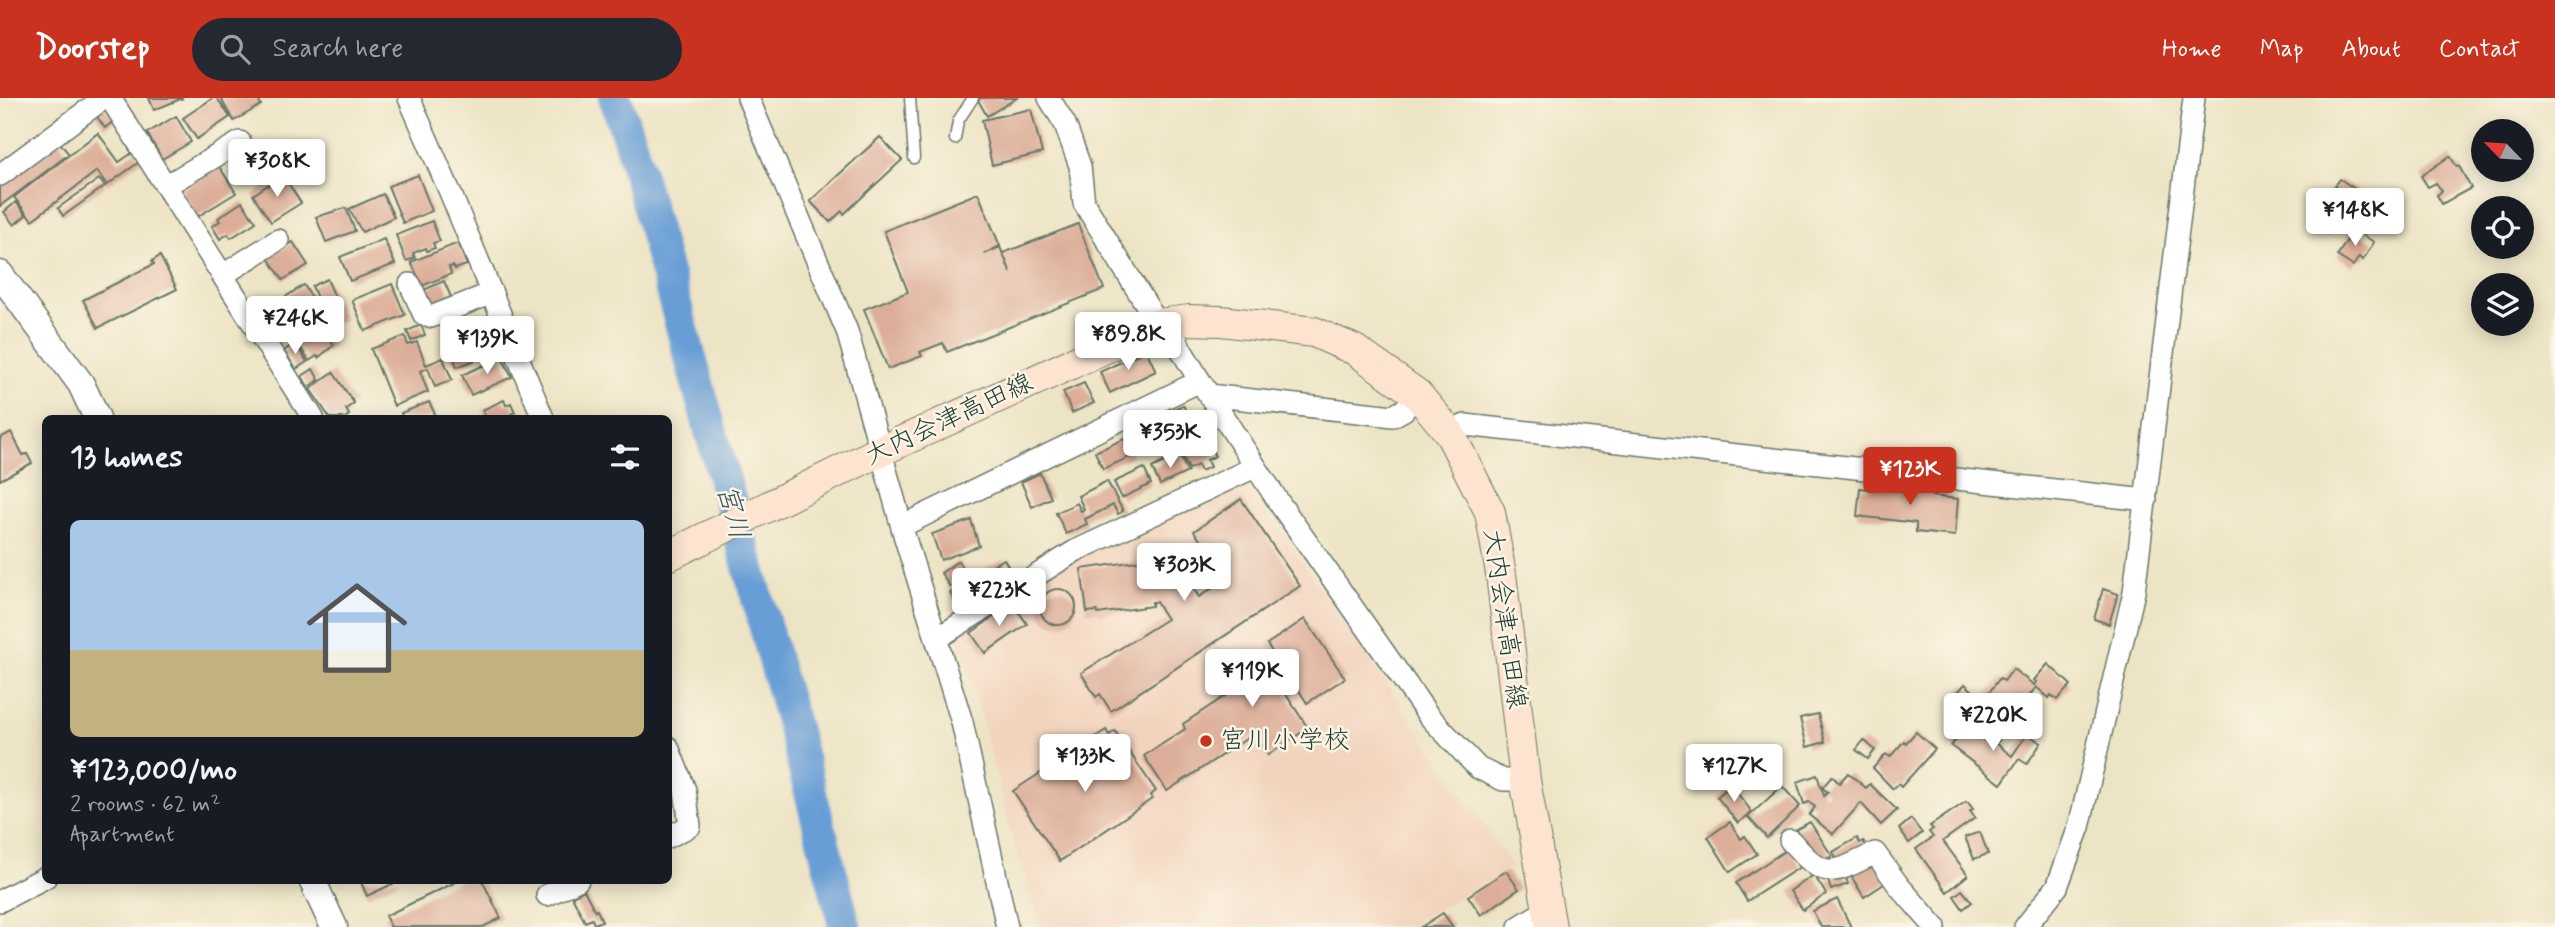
<!DOCTYPE html>
<meta charset="utf-8">
<style>
:root{--surface:#171b24;--page:#242831;--text:#f1f3f6;--muted:#9ea1a6;--accent:#c8321e}
body{margin:0;font-family:Mynerve,"Klee One",sans-serif;background:var(--page);color:var(--text);height:100vh;display:flex;flex-direction:column;font-size:26px;white-space:nowrap}
*{box-sizing:border-box;margin:0}
p{font-size:23px;color:var(--muted)}
.icon{flex:none;width:38px;height:38px;fill:none;stroke:currentColor;stroke-width:2;stroke-linecap:round;stroke-linejoin:round}
.map{position:relative;flex:1;overflow:hidden}
.sheet{position:absolute;left:42px;top:317px;width:630px;height:469px;display:flex;flex-direction:column;background:var(--surface);border-radius:10px;box-shadow:0 4px 18px #0003}
.sheet>*{flex:none}
.needle{width:46px;rotate:295deg}
.controls{position:absolute;left:2471px;top:21px;display:grid;gap:14px}
.controls a{display:grid;place-items:center;width:63px;height:63px;border-radius:50%;background:var(--surface);box-shadow:0 4px 18px #0003;font-size:35px}
.price{position:absolute;translate:-50% -60px;padding:0 16px;border-radius:7px;background:#fff;color:#222;font-size:23px;line-height:46px;filter:drop-shadow(0 2px 4px #0008)}
.price::after{content:'';position:absolute;left:50%;top:42px;width:21px;height:16px;margin-left:-10px;background:inherit;clip-path:polygon(0 0,100% 0,50% 100%)}
.price.active{background:var(--accent);color:#fff}
ul{padding:0;list-style:none}
li{display:grid;align-content:center;gap:14px;height:371px;padding:0 28px}
li span{display:grid;place-items:center;height:217px;border-radius:10px;color:#555}
li>.icon{margin-inline-start:auto}
span .icon{width:126px;height:126px;fill:#fffc;stroke-width:1}
li b{font-size:30px}
h2{display:flex;justify-content:space-between;align-items:center;height:84px;padding:0 28px;font-size:30px}
header{display:flex;align-items:center;gap:42px;box-sizing:border-box;height:98px;padding:0 35px;background:var(--accent);color:#fff}
header strong{font-size:33px}
nav{display:flex;gap:38px;margin-inline-start:auto;font-size:24px}
.search{width:490px;height:63px;background:var(--page);display:flex;align-items:center;gap:18px;box-sizing:border-box;padding:0 24px;border-radius:38px;color:var(--muted);font-size:26px}
.map>svg:first-child{display:block}
</style>
<header>
<strong>Doorstep</strong>
<div class="search"><svg class="icon" aria-label="search" viewBox="0 0 24 24"><circle cx="10" cy="10" r="6"/><path d="M15 15l6 6"/></svg>Search here</div>
<nav><a>Home</a><a>Map</a><a>About</a><a>Contact</a></nav>
</header>
<div class="map">
<svg width="2555" height="829" viewBox="0 0 2555 829">
<rect width="100%" height="100%" fill="#fcf5e5"/>
<filter id="ink" filterUnits="userSpaceOnUse"><feTurbulence type="fractalNoise" baseFrequency=".0143" numOctaves="2"/><feDisplacementMap in="SourceGraphic" scale="14" xChannelSelector="R" yChannelSelector="G"/><feConvolveMatrix kernelMatrix="1 2 1 2 8 2 1 2 1" color-interpolation-filters="sRGB"/></filter>
<filter id="wash" filterUnits="userSpaceOnUse"><feTurbulence type="fractalNoise" baseFrequency=".00686" numOctaves="4" result="noise"/><feDisplacementMap in="SourceGraphic" scale="28" xChannelSelector="R" yChannelSelector="G"/><feGaussianBlur stdDeviation="1.57" result="paint"/><feColorMatrix in="noise" values="0 0 0 0 0 0 0 0 0 0 0 0 0 0 0 0 0 1.4 0 .05"/><feComposite in="paint" operator="in"/></filter>
<g filter="url(#wash)">
<rect width="100%" height="100%" fill="#ede4c5"/>
<polygon fill="#f2d4be" points="1250,389 1512,768 1408,829 1042,829 1017,756 957,530 1076,455"/>
<g fill="none" stroke-linecap="round" stroke-linejoin="round">
<polyline stroke="#689ed5" stroke-width="33" points="615,0 631,47 798,646 845,829"/>
</g>
<g id="blocks">
<g fill="#dcad98">
<polygon points="149,0 183,0 154,12"/>
<polygon points="213,0 217,0 230,19 197,41 183,20"/>
<polygon points="223,0 257,0 261,7 234,23 221,1"/>
<polygon points="981,0 1017,0 987,18 978,2"/>
<polygon points="104,8 115,22 105,30 95,16"/>
<polygon points="1031,11 1042,55 992,67 982,22"/>
<polygon points="176,18 191,44 162,61 147,35"/>
<polygon points="98,35 119,64 135,53 142,62 107,87 97,73 32,122 14,99"/>
<polygon points="880,39 902,62 844,116 842,113 830,124 810,103"/>
<polygon points="59,44 69,56 0,108 0,88"/>
<polygon points="2450,58 2457,69 2459,68 2471,90 2442,106 2437,97 2442,93 2436,85 2428,89 2421,78"/>
<polygon points="219,68 236,95 197,119 180,92"/>
<polygon points="283,77 301,105 271,124 253,97"/>
<polygon points="418,77 432,113 403,125 388,88"/>
<polygon points="99,81 105,88 63,118 58,110"/>
<polygon points="2340,81 2358,93 2344,112 2348,115 2341,125 2337,122 2328,136 2308,123"/>
<polygon points="978,95 1000,148 984,156 1000,149 1011,175 1003,155 1078,126 1104,191 947,254 943,245 920,254 922,258 888,271 864,211 908,194 884,133"/>
<polygon points="383,96 394,119 362,134 349,111"/>
<polygon points="16,104 26,117 14,127 4,114"/>
<polygon points="242,104 256,124 231,140 228,136 220,141 212,128 220,123 218,120"/>
<polygon points="346,110 355,133 326,144 316,119"/>
<polygon points="432,123 440,143 433,145 435,150 427,153 426,150 413,155 415,160 406,163 396,137"/>
<polygon points="2354,132 2374,144 2363,162 2359,159 2353,168 2337,158"/>
<polygon points="384,141 395,166 350,183 340,159"/>
<polygon points="293,144 308,167 283,182 268,160"/>
<polygon points="458,145 467,167 455,171 453,168 449,169 451,176 422,188 411,164"/>
<polygon points="160,158 177,191 98,230 83,202 154,166 152,163"/>
<polygon points="327,181 335,199 319,205 312,188"/>
<polygon points="444,183 451,199 430,208 419,194"/>
<polygon points="392,186 405,217 365,233 352,202"/>
<polygon points="304,187 318,210 277,238 262,214"/>
<polygon points="336,202 344,222 327,229 319,208"/>
<polygon points="320,227 334,247 318,260 317,258 309,263 296,243"/>
<polygon points="421,227 425,237 411,243 407,233"/>
<polygon points="405,238 408,247 417,244 426,267 443,260 452,282 435,289 428,270 420,273 428,294 394,308 371,251"/>
<polygon points="469,238 478,261 457,269 448,246"/>
<polygon points="295,245 307,264 296,271 284,253"/>
<polygon points="1146,252 1156,273 1110,295 1100,274"/>
<polygon points="502,259 512,279 471,297 462,277"/>
<polygon points="313,271 319,282 308,289 302,278"/>
<polygon points="333,274 354,305 346,311 349,317 345,320 330,320 310,291"/>
<polygon points="1084,285 1094,305 1072,315 1063,294"/>
<polygon points="504,302 506,307 511,305 515,314 511,316 513,320 486,320 482,312"/>
<polygon points="429,304 435,316 425,320 403,320 401,315"/>
<polygon points="1183,307 1193,328 1169,340 1159,318"/>
<polygon points="11,334 23,357 27,356 32,365 0,382 0,340"/>
<polygon points="1205,339 1215,358 1207,362 1210,369 1201,373 1198,367 1189,371 1179,352"/>
<polygon points="1124,341 1132,358 1103,371 1095,354"/>
<polygon points="1179,356 1188,374 1160,387 1152,370"/>
<polygon points="1144,370 1151,386 1122,400 1114,384"/>
<polygon points="1040,375 1051,400 1032,409 1021,384"/>
<polygon points="1107,383 1123,413 1118,416 1113,407 1085,421 1087,426 1066,436 1056,415 1077,405 1081,413 1084,411 1078,398"/>
<polygon points="1891,383 1933,388 1932,398 1958,401 1955,438 1916,434 1916,425 1857,418 1860,390 1869,391 1869,387 1890,390"/>
<polygon points="1241,401 1300,488 1111,613 1100,596 1096,599 1081,575 1167,521 1156,504 1152,504 1152,508 1098,516 1097,513 1087,514 1081,471 1172,458 1199,499 1226,481 1194,433"/>
<polygon points="971,422 979,448 941,462 932,436"/>
<polygon points="1004,461 1015,481 978,500 968,480"/>
<polygon points="958,463 967,477 950,489 941,475"/>
<polygon points="966,484 977,501 964,509 959,503 956,505 950,495"/>
<polygon points="2103,491 2118,496 2109,526 2094,521"/>
<circle cx="1058" cy="509" r="18"/>
<polygon points="1013,505 1027,526 985,555 971,535"/>
<polygon points="1305,521 1345,580 1307,605 1296,588 1285,595 1308,630 1268,657 1254,636 1167,693 1144,658 1185,631 1183,626 1278,563 1267,546"/>
<polygon points="2048,566 2071,587 2057,602 2051,597 2049,600 2036,589 2017,615 2020,618 2013,629 2009,627 1998,643 1974,626 1976,623 1951,602 1965,586 1986,605 1990,600 1987,597 2000,580 2004,583 2013,571 2034,587 2036,584 2034,582"/>
<polygon points="1818,616 1825,644 1807,649 1800,620"/>
<polygon points="1969,625 2012,658 2027,636 2041,645 2027,666 2019,661 2001,686 1951,648"/>
<polygon points="1106,632 1109,637 1115,633 1156,693 1150,697 1152,701 1060,763 1013,693"/>
<polygon points="1916,634 1935,651 1901,689 1898,686 1893,691 1873,670 1886,656 1890,659 1904,643 1906,645"/>
<polygon points="1864,642 1875,652 1868,661 1856,652"/>
<polygon points="1848,675 1866,690 1870,686 1897,712 1881,727 1861,705 1833,736 1809,717 1815,709 1809,704 1804,706 1797,684 1817,677 1824,698 1828,694 1822,690 1832,678 1839,685"/>
<polygon points="1731,687 1752,714 1738,725 1717,699"/>
<polygon points="1782,688 1800,708 1767,740 1748,719"/>
<polygon points="1967,703 1973,711 1970,713 1975,720 1943,743 1968,777 1947,794 1916,751 1933,739 1929,734 1933,731 1930,728"/>
<polygon points="1911,721 1922,735 1909,745 1899,731"/>
<polygon points="1730,724 1741,741 1745,738 1757,756 1730,774 1708,739"/>
<polygon points="1810,724 1832,758 1820,765 1806,742 1801,744 1793,733"/>
<polygon points="1980,734 1988,756 1974,761 1965,739"/>
<polygon points="1857,740 1860,745 1863,743 1868,752 1840,768 1833,754"/>
<polygon points="1789,750 1800,769 1747,803 1736,785"/>
<polygon points="1873,762 1887,784 1864,799 1851,778"/>
<polygon points="1506,773 1519,791 1481,817 1468,798"/>
<polygon points="1845,776 1848,786 1831,792 1828,782"/>
<polygon points="1814,777 1826,796 1803,812 1790,793"/>
<polygon points="360,782 401,782 367,798"/>
<polygon points="460,782 482,782 501,820 483,829 391,829 385,818"/>
<polygon points="584,792 595,813 597,812 602,823 594,826 592,821 585,824 572,798"/>
<polygon points="1962,792 1972,804 1963,811 1954,798"/>
<polygon points="1837,801 1851,829 1821,829 1813,813"/>
<polygon points="1443,815 1453,829 1421,829"/>
</g>
</g>
</g>
<g filter="url(#ink)">
<use href="#blocks" fill-opacity="0" stroke="#677767" stroke-width="2"/>
<g fill="none" stroke-linecap="round" stroke-linejoin="round">
<g stroke="#677767" stroke-width="13">
<g id="service">
<polyline points="910,0 914,60"/>
<polyline points="955,41 958,23 973,0"/>
</g>
</g>
<g stroke="#677767" stroke-width="24">
<g id="minor">
<polyline points="110,0 313,320"/>
<polyline points="409,0 450,94 543,320"/>
<polyline points="748,0 847,233 905,440 962,624 1007,829"/>
<polyline points="1049,0 1065,26 1080,68 1084,105 1158,226"/>
<polyline points="0,77 104,0"/>
<polyline points="167,87 240,44"/>
<polyline points="223,177 278,142"/>
<polyline points="410,186 424,217 431,219 492,195"/>
<polyline points="1170,224 1180,250 1200,283 1280,406 1428,617 1478,670 1503,682 1525,682"/>
<polyline points="1209,297 1393,318 1404,312 1417,296"/>
<polyline points="1449,334 1465,327 2146,402"/>
<polyline points="902,428 1200,283"/>
<polyline points="936,541 1075,453 1255,369"/>
<polyline points="668,649 685,692 690,728 668,739"/>
<path d="M 1790,742 C 1825,782 1829,778 1875,755 L 1899,788 L 1935,829"/>
<polyline points="547,797 578,782"/>
<polyline points="0,803 46,779"/>
<polyline points="1519,829 1548,811"/>
<polyline points="2025,829 2057,789 2079,729 2134,494 2194,0"/>
</g>
</g>
<g stroke="#677767" stroke-width="29">
<g id="tertiary">
<polyline points="0,176 81,286 97,320"/>
<polyline points="312,782 334,829"/>
</g>
</g>
<g stroke="#677767" stroke-width="32">
<polyline id="secondary" points="668,458 872,357 1158,226 1189,222 1221,223 1314,234 1355,252 1417,296 1449,334 1490,414 1501,476 1525,682 1551,829"/>
</g>
<use href="#service" stroke="#fff" stroke-width="10"/>
<use href="#minor" stroke="#fff" stroke-width="21"/>
<use href="#tertiary" stroke="#fff" stroke-width="26"/>
<use href="#secondary" stroke="#fde4d0" stroke-width="30"/>
</g>
</g>
<circle fill="#c8321e" stroke="#fcf5e5" stroke-width="2.5" cx="1206" cy="643" r="7"/>
<g text-anchor="middle" dominant-baseline="central" stroke-width="5" stroke-linejoin="round" paint-order="stroke">
<g font-size="26" fill="#1f3d34" stroke="#fcf5e5">
<text transform="translate(949 322) rotate(-25)">大内会津高田線</text>
<text transform="translate(1504 521) rotate(82)">大内会津高田線</text>
</g>
<g font-size="26" fill="#1f3d34" stroke="#fcf5e5" text-anchor="start">
<text x="1220" y="643">宮川小学校</text>
</g>
<g font-size="28" font-style="italic" fill="#355a64" stroke="#fcf5e5">
<text transform="translate(732 414) rotate(75)">宮川</text>
</g>
</g>
</svg>
<div class="controls">
<a><svg class="needle" viewBox="-14 -14 28 28"><path d="M0-13l5 13h-10z" fill="#e53935"/><path d="M0 13l5-13h-10z" fill="#9ea1a6"/></svg></a>
<a><svg class="icon" aria-label="locate" viewBox="0 0 24 24"><circle cx="12" cy="12" r="6"/><path d="M12 2v4M12 18v4M2 12h4M18 12h4"/></svg></a>
<a><svg class="icon" aria-label="layers" viewBox="0 0 24 24"><path d="M12 4l9 5-9 5-9-5zM3 14l9 5 9-5"/></svg></a>
</div>
<b class="price" style="left:277px;top:101px">¥308K</b>
<b class="price" style="left:2355px;top:150px">¥148K</b>
<b class="price" style="left:295px;top:258px">¥246K</b>
<b class="price" style="left:1128px;top:274px">¥89.8K</b>
<b class="price" style="left:487px;top:278px">¥139K</b>
<b class="price" style="left:1170px;top:372px">¥353K</b>
<b class="price active" style="left:1910px;top:409px">¥123K</b>
<b class="price" style="left:1184px;top:505px">¥303K</b>
<b class="price" style="left:999px;top:530px">¥223K</b>
<b class="price" style="left:1252px;top:611px">¥119K</b>
<b class="price" style="left:1993px;top:655px">¥220K</b>
<b class="price" style="left:1085px;top:696px">¥133K</b>
<b class="price" style="left:1734px;top:706px">¥127K</b>
<section class="sheet">
<h2>13 homes<svg class="icon" aria-label="filters" viewBox="0 0 24 24"><path d="M4 7h16M4 17h16"/><circle cx="9" cy="7" r="2"/><circle cx="15" cy="17" r="2"/></svg></h2>
<ul>
<li><span style="background:linear-gradient(#a9c7e8 60%,#c2b280 0)"><svg class="icon" aria-label="home" viewBox="0 0 24 24"><path d="M3 11l9-7 9 7M6 9v11h12V9"/></svg></span><div><b>¥123,000/mo</b><p>2 rooms · 62 m²</p><p>Apartment</p></div></li>
</ul>
</section>
</div>
